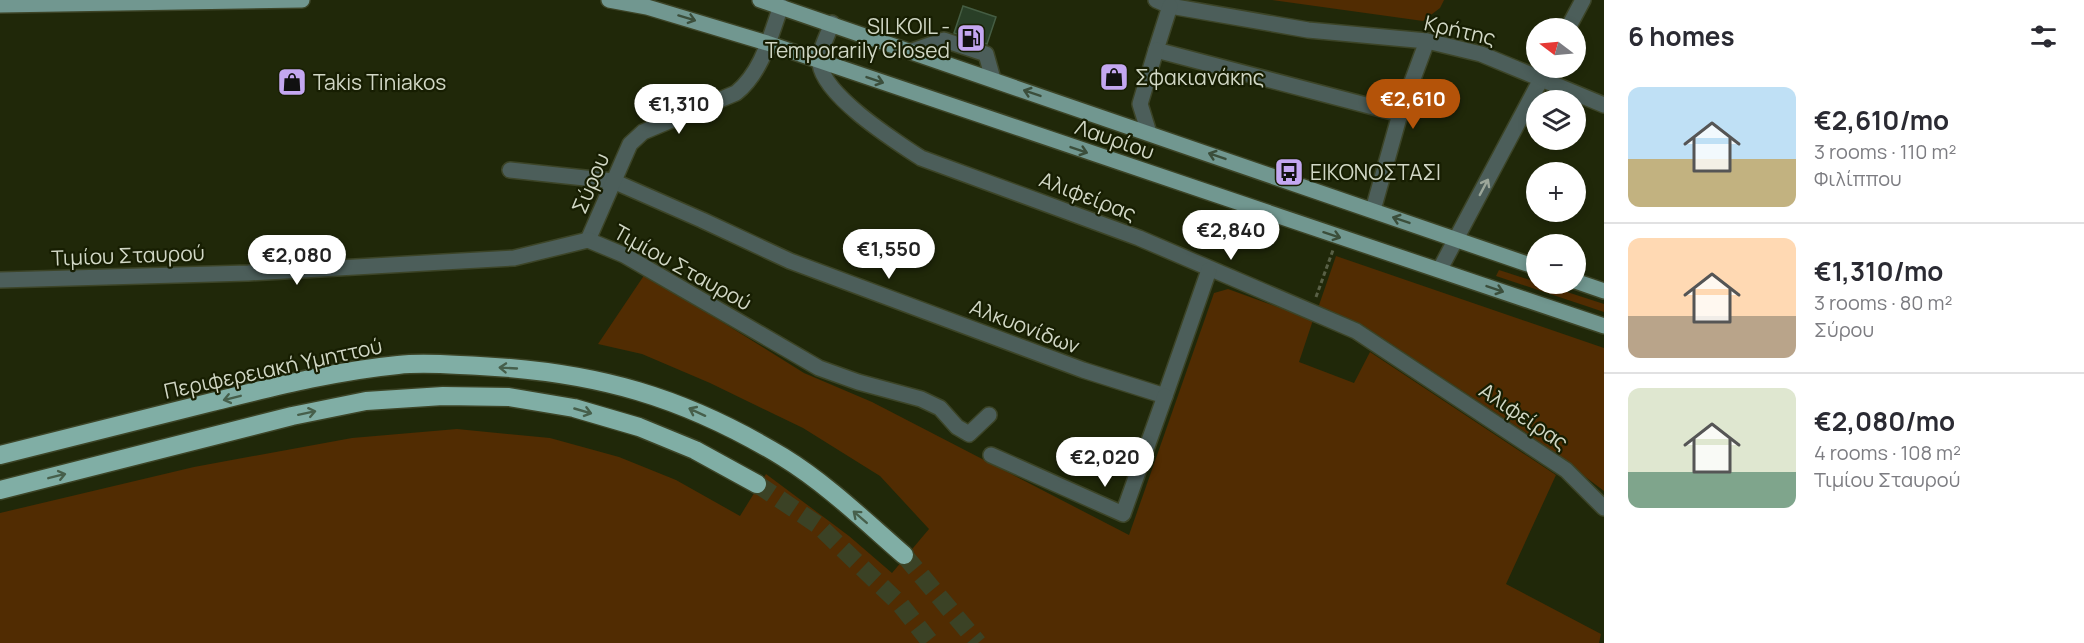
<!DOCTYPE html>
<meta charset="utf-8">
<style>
:root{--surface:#fff;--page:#f7f7f7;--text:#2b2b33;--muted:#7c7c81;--line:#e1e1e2;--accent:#b45309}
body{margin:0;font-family:Manrope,sans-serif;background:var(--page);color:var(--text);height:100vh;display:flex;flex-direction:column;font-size:22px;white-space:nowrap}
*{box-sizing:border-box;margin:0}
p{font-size:20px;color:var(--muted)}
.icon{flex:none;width:33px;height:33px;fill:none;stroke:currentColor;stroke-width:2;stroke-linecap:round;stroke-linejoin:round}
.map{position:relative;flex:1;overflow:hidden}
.panel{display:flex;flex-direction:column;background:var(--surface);width:480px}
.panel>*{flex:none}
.needle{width:39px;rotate:286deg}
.tools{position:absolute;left:1526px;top:18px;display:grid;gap:12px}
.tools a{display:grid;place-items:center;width:60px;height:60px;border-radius:50%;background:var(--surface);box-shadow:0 3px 9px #0003;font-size:30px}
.price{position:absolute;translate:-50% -51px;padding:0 14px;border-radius:21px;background:#fff;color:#222;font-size:20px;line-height:39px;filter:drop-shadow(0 2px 3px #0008)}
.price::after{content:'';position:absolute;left:50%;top:36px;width:18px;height:14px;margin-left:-9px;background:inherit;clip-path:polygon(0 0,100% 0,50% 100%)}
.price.current{background:var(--accent);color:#fff}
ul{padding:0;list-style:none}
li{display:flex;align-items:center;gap:18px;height:150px;padding:0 24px}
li+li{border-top:2px solid var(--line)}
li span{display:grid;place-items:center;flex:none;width:168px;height:120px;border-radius:12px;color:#555}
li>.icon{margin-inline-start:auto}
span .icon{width:72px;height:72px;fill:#fffc;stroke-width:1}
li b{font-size:26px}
h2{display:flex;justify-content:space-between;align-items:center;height:72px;padding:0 24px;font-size:26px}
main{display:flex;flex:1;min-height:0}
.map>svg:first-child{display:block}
</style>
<main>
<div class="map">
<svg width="1604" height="643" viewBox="0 0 1604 643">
<rect width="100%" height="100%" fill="#202809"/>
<g fill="#512c02">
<polygon points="1272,0 1444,0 1440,8 1423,21"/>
<polygon points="1336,256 1604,348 1604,491 1531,436 1361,324 1318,308"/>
<polygon points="1499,270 1604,304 1604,312 1496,276"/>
<polygon points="645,274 804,373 872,402 1129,535 1214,293 1228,289 1313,320 1299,362 1354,383 1370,352 1556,475 1506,584 1601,634 1599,643 0,643 0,513 194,467 352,438 457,429 550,438 619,457 676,480 740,516 766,474 849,536 892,573 929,529 880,476 803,428 710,383 642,354 598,344"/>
</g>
<polygon fill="#293f27" stroke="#455d43" stroke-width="1.5" points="963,6 996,17 987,44 954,33"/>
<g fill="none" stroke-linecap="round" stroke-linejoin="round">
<g stroke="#3b4225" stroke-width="18" stroke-dasharray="18 9" stroke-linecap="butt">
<polyline points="757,484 818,525 900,604 931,643"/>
<polyline points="904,555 978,643"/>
</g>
<g stroke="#3c4427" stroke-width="18">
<g id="minor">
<polyline points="1156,0 1170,6 1308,30 1427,41 1481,54 1604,105"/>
<polyline points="1170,6 1156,50 1400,114"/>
<path d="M 832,23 C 828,35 818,52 820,64 C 824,96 895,141 921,158 L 1139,238 L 1356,331 L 1566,470 L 1604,508"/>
<polyline points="1568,28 1583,0"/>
<polyline points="912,51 944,40 986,54 993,79"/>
<polyline points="1149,133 1140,104 1156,50"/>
<polyline points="510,170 613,181 702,220 790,261 1083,370 1165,396 1209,270"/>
<polyline points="1373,210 1400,114 1427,41"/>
<path d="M 588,240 L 630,144 L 643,132 L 736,93 C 762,72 770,37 781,6"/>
<polyline points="1440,269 1547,68"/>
<polyline points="0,280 248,273 514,258 588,240 624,255 819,368 858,382 921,399 940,408 957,427 969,434 989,415"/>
<polyline points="991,455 1123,514 1165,396"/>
</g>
</g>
<g stroke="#3c4427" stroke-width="18">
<g id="major">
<polyline points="609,0 647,7 767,43 1604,326"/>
<polyline points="760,0 1536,267"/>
<polyline points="0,5 302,0"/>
<polyline points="1575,281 1604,291"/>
</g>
</g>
<g stroke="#3c4427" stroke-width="21">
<g id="highway">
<path d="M 0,455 C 71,437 141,420 212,402 C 273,387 335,371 398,365 C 425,362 453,365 480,366 C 597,372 684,397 783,457 C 827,484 866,522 904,555"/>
<polyline points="0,490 292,416 366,401 443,396 509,397 574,408 639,427 695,450 757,484"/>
</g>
</g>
<polyline stroke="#596046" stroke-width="3" stroke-dasharray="4.5 3" stroke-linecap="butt" points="1316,297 1333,250"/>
<use href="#minor" stroke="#4c5e5a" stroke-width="15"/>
<use href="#major" stroke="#719790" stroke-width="15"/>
<use href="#highway" stroke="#80aea5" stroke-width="18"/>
</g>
<defs><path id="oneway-shaft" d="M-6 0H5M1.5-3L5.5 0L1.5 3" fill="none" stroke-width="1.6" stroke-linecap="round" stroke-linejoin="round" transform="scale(1.5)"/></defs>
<g stroke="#3b4e3b">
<use href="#oneway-shaft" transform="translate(687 18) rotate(17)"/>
<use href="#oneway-shaft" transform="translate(875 80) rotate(19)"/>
<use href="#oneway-shaft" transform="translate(1032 93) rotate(-161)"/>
<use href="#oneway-shaft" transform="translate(1079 150) rotate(19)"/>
<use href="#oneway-shaft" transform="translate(1217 156) rotate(-161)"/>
<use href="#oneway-shaft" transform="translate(1401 220) rotate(-161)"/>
<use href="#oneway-shaft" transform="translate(1332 235) rotate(18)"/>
<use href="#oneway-shaft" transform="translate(1495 289) rotate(19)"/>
</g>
<use stroke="#9ca79a" href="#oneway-shaft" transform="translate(1484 187) rotate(-62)"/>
<g stroke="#465f4b">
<use href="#oneway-shaft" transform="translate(508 368) rotate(-177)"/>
<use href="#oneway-shaft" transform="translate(232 398) rotate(166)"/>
<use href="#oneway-shaft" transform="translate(583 411) rotate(16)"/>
<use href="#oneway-shaft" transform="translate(697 412) rotate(-155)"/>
<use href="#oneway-shaft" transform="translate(307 413) rotate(-12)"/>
<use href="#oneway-shaft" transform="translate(57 476) rotate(-14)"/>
<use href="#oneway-shaft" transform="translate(860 517) rotate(-139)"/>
</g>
<defs>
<g id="fuel-square" transform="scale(1.5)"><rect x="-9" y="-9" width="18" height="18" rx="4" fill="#c4a7f1" stroke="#171e02"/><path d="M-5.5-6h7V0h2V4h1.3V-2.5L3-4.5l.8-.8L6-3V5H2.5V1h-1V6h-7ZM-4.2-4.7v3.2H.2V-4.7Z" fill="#111"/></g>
<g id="shop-square" transform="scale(1.5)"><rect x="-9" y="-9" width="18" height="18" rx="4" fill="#c4a7f1" stroke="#171e02"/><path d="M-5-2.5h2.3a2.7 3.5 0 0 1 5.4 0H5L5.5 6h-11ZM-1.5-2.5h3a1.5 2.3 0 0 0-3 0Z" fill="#111"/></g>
<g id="bus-square" transform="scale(1.5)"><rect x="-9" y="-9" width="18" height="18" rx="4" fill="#c4a7f1" stroke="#171e02"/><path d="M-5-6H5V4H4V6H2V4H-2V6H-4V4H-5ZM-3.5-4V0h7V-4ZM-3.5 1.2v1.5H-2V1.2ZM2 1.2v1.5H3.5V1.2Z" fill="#111"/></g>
</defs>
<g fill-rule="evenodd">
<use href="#fuel-square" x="971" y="38"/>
<use href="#shop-square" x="1114" y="77"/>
<use href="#shop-square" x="292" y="82"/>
<use href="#bus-square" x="1289" y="172"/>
</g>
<g text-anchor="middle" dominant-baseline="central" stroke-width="4.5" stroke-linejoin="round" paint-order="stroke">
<g font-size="21" fill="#d1d7c5" stroke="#171e02" text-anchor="start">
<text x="950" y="26" text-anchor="end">SILKOIL -<tspan x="950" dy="24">Temporarily Closed</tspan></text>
<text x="1135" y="77">Σφακιανάκης</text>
<text x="313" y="82">Takis Tiniakos</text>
<text x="1310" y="172">ΕΙΚΟΝΟΣΤΑΣΙ</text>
</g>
<g font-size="21" fill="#d1d7c5" stroke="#171e02">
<text transform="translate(1460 30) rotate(13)">Κρήτης</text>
<text transform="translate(1115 139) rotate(19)">Λαυρίου</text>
<text transform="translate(590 183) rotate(-67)">Σύρου</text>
<text transform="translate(1088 196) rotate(21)">Αλιφείρας</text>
<text transform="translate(128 255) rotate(-2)">Τιμίου Σταυρού</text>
<text transform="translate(683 267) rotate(29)">Τιμίου Σταυρού</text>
<text transform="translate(1025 326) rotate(21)">Αλκυονίδων</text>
<text transform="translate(273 368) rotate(-12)">Περιφερειακή Υμηττού</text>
<text transform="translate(1524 416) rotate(34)">Αλιφείρας</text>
</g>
</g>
</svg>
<div class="tools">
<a><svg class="needle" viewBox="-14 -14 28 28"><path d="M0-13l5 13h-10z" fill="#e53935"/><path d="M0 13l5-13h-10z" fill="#7c7c81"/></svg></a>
<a><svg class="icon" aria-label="layers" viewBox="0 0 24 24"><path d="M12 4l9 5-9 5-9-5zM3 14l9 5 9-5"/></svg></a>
<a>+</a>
<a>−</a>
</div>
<b class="price current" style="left:1413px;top:130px">€2,610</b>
<b class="price" style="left:679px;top:135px">€1,310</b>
<b class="price" style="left:1231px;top:261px">€2,840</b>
<b class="price" style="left:889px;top:280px">€1,550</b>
<b class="price" style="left:297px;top:286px">€2,080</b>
<b class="price" style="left:1105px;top:488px">€2,020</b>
</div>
<section class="panel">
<h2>6 homes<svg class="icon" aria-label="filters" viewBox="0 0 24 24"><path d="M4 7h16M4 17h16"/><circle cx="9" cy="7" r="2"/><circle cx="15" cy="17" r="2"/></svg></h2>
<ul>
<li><span style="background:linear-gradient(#bfe0f5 60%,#c2b280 0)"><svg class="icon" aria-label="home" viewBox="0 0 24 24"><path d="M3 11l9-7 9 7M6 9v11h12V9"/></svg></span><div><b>€2,610/mo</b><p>3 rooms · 110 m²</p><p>Φιλίππου</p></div></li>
<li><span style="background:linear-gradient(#ffd9b3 65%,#b9a48a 0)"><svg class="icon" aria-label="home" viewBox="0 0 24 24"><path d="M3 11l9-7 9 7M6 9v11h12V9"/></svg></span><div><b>€1,310/mo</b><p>3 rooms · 80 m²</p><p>Σύρου</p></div></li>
<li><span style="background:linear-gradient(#dfe7d0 70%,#7fa58c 0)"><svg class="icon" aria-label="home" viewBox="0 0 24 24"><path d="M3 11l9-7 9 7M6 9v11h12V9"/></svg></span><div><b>€2,080/mo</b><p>4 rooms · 108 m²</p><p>Τιμίου Σταυρού</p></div></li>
</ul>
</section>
</main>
